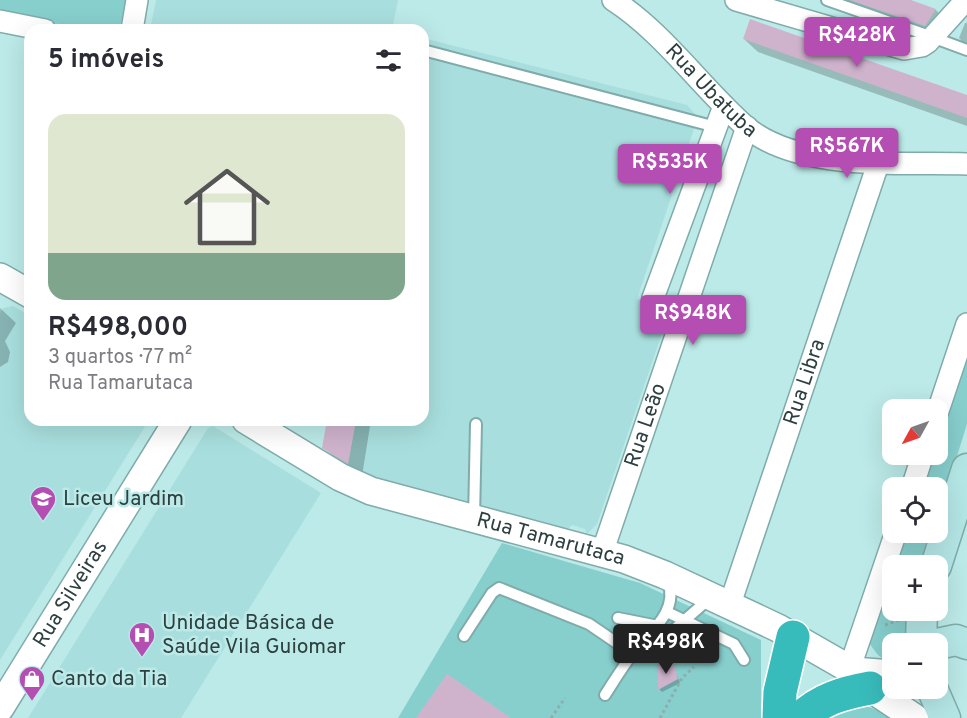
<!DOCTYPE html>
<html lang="pt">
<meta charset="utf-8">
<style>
:root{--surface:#fff;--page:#f2f2f3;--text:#2b2b33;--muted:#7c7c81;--accent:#b44eb3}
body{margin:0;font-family:Overpass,sans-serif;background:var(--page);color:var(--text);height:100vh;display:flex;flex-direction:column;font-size:22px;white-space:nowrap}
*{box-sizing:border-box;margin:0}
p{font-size:20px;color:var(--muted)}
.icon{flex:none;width:33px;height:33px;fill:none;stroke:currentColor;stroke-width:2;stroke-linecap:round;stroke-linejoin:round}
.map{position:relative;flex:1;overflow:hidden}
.drawer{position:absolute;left:24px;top:24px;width:405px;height:402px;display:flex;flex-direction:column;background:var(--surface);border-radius:18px;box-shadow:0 6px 24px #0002}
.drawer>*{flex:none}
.needle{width:39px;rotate:230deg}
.fabs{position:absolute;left:882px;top:399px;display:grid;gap:12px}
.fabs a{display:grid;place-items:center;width:66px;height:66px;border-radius:12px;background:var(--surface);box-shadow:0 6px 24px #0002;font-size:30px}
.price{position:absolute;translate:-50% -51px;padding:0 14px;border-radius:6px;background:var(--accent);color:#fff;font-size:20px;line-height:39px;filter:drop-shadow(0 2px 3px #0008)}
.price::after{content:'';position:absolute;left:50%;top:36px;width:18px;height:14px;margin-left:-9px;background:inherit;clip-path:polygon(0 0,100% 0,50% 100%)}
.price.on{background:#222;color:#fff}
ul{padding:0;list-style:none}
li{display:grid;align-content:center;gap:12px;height:318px;padding:0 24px}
li span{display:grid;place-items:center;height:186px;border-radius:18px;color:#555}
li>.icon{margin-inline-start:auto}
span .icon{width:108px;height:108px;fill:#fffc;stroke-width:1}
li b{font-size:26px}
h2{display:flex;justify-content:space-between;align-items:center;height:72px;padding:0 24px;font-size:26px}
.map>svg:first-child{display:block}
</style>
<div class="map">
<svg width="967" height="718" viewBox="0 0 967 718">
<rect width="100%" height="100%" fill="#bceae8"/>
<g fill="#a8dfde">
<polygon points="156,0 398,0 392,30 150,30"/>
<polygon points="423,38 687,105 698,117 637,299 671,307 597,524 587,534 585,529 572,525 568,529 499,511 384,480 348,465 356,420 423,420"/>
<polygon points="13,306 30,316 30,420 149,420 0,660 0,314 3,308"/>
<polygon points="213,426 321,493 181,718 28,718 208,428"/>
</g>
<g fill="#87cfcd">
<polygon points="0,0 126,0 121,23 116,30 84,30 0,11"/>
<polygon points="967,353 967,424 938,517 938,488 922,488 933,455 938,454 938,441"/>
<polygon points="907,533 933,533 923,565 896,566"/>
<polygon points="502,543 640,583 761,640 761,718 398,718"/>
<path d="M 892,577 L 892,610 L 911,611 L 910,643 L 892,644 L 892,660 C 881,661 876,653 870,644 Z"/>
<polygon points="862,704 896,718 821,718"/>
</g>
<g fill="#0003">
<polygon points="822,0 906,0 936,10 949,24 939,39"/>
<polygon points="965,23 967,23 967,46 959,38"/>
<polygon points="744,39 967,96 967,126 758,52"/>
<polygon points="0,308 16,323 5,341 10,352 8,362 0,367"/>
<polygon points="329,420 371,420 362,476 338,461 324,447"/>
<polygon points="673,665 680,683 662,692 659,689"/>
</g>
<g fill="#cfb3cd">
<polygon points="850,0 911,0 936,9 925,26"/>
<polygon points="750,19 967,95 967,118 743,39"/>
<polygon points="327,420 356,420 348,464 322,448"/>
<polygon points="674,664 678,679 658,690 658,666"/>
<polygon points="447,674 511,718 416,718"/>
</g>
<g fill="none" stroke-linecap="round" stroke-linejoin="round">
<g stroke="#7facaa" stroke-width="14">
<g id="service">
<polyline points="827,0 924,34"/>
<polyline points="932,37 967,50"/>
<polyline points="423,50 716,127"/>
<polyline points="474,519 476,424"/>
<polyline points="667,612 734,644 744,660"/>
<polyline points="618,618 658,626"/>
<polyline points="464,636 492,593 499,588 589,624 633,654 646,654 710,598"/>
<path d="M 605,695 C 614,681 623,666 634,652 C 651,631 679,611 668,581"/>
</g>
</g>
<g stroke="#7facaa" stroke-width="24">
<g id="minor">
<path id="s1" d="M 613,0 C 664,33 700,86 745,126 C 797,171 901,162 967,164"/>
<polyline points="736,0 904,49 922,46 928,42 966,0"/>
<polyline points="0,21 45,30"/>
<polyline points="132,30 137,0"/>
<polyline points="653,298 724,106"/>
<polyline points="938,411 967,324"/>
<polyline points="912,488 923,454"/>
<path id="s2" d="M 602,553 L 747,127"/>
<path id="s3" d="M 730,604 L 879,161"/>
<polyline points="849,670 896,532"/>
</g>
</g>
<g stroke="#7facaa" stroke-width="30">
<g id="tertiary">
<polyline points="0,277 30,294"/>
<path id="s4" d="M 246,420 L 340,477 L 371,491 L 624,559 L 665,575 L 778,628 L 853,671 L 870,688 L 915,718"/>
<polyline points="853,671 892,674"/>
<path id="s5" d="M 0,708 L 178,420"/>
</g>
</g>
<g stroke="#7facaa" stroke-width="33">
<g id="secondary">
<polyline points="936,566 967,469"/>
<polyline points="921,644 922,610"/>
<polyline points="937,644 956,640 967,644"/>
<polyline points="932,688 945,718"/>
</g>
</g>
<g stroke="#fff" stroke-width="36">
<g id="trunk">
<polyline points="779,718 780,692 793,637"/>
<path d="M 801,718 C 821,699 843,693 870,688"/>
</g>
</g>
<g stroke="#8bafae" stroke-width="3" stroke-dasharray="3 3" stroke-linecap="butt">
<polyline points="885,625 899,620"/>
<polyline points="551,718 565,698"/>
<polyline points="660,718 682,678 694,667"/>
</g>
<use href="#service" stroke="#fff" stroke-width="10"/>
<use href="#minor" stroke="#fff" stroke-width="21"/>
<use href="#tertiary" stroke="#fff" stroke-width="27"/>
<use href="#secondary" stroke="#b4e6e6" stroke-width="30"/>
<use href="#trunk" stroke="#38bcbb" stroke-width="33"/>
</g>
<defs>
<g id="school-pin" transform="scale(1.35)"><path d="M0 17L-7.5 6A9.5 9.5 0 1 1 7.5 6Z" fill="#b44eb3" stroke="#bceae8"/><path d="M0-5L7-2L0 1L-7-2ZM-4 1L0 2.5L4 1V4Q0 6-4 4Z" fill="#fff"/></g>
<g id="hospital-pin" transform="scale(1.35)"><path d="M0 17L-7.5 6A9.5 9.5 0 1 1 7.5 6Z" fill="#b44eb3" stroke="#bceae8"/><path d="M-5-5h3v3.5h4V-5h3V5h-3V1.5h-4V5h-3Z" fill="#fff"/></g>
<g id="shop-pin" transform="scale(1.35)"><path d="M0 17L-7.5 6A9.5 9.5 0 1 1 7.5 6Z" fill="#b44eb3" stroke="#bceae8"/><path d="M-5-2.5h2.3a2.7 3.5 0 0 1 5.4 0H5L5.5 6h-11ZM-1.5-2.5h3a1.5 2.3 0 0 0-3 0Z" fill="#fff"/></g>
</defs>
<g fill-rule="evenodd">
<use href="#school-pin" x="43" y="499"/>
<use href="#hospital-pin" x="142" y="635"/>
<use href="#shop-pin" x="32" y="679"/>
</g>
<g text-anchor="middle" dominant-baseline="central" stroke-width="5" stroke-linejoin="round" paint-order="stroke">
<g font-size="21" fill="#2d3f3f" stroke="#bceae8">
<text stroke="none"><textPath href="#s1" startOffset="134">Rua Ubatuba</textPath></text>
<text stroke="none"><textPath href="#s3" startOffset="234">Rua Libra</textPath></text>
<text stroke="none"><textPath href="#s2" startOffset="135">Rua Leão</textPath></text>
<text stroke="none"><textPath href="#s4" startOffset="330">Rua Tamarutaca</textPath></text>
<text stroke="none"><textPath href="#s5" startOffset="134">Rua Silveiras</textPath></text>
</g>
<g font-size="21" fill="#2d3f3f" stroke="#bceae8" text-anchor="start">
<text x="63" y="499">Liceu Jardim</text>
<text x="162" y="623">Unidade Básica de<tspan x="162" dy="24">Saúde Vila Guiomar</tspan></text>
<text x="51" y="679">Canto da Tia</text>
</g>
</g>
</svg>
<div class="fabs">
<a><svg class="needle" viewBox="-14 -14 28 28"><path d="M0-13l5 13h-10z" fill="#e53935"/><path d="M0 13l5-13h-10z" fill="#7c7c81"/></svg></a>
<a><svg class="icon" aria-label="locate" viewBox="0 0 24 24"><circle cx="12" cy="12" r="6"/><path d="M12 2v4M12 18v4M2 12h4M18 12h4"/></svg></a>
<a>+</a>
<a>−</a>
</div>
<b class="price" style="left:857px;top:68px">R$428K</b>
<b class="price" style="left:847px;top:179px">R$567K</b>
<b class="price" style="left:670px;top:195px">R$535K</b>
<b class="price" style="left:693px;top:346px">R$948K</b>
<b class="price on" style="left:666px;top:675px">R$498K</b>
<section class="drawer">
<h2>5 imóveis<svg class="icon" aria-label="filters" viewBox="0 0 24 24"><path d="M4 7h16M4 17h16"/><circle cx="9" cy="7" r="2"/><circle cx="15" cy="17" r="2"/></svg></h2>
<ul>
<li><span style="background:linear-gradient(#dfe7d0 75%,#7fa58c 0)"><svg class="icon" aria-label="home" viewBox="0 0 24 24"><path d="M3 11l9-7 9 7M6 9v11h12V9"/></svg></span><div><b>R$498,000</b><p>3 quartos · 77 m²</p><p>Rua Tamarutaca</p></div></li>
</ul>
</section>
</div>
